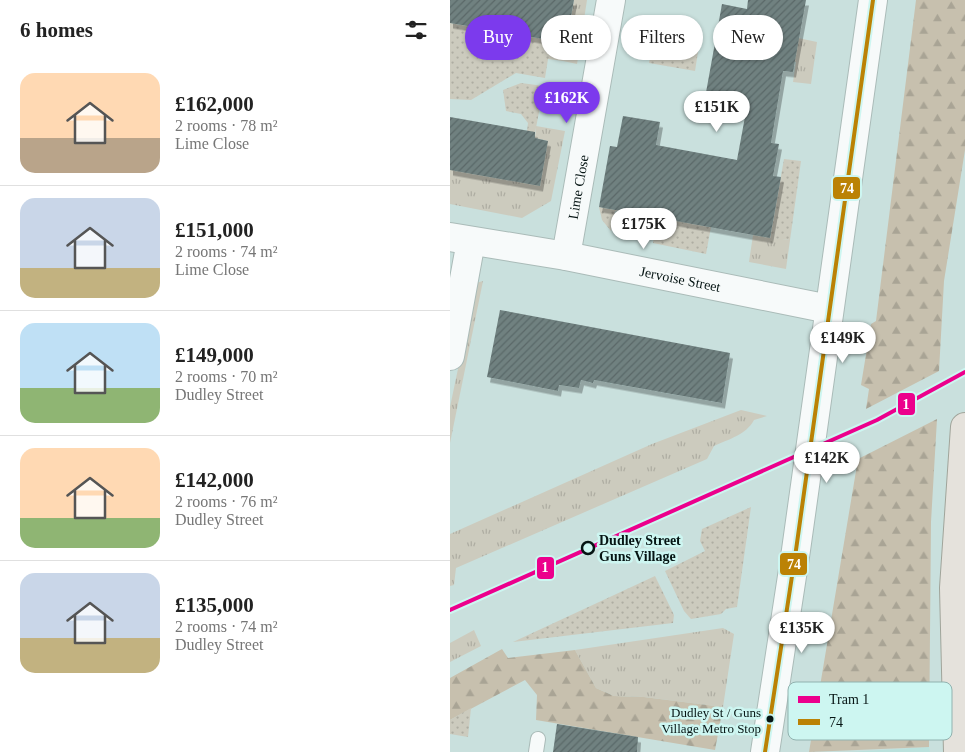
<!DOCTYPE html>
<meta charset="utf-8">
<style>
:root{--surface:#fff;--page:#f6f6f6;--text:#222;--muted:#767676;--line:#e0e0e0;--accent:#7c3aed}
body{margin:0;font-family:Georgia,serif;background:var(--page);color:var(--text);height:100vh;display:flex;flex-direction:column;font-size:19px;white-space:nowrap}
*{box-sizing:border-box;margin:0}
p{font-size:16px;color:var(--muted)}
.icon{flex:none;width:28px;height:28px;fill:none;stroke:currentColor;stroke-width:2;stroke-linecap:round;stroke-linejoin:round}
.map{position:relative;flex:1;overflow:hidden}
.drawer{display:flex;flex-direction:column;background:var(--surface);width:450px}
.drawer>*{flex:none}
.guide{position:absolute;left:15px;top:15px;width:425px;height:45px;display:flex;gap:10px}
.price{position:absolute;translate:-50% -42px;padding:0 11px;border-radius:18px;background:#fff;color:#222;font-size:16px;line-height:32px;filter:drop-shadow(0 1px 2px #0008)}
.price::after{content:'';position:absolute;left:50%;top:30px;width:15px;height:11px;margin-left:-8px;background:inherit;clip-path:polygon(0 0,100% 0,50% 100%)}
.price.on{background:var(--accent);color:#fff}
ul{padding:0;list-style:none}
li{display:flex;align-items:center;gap:15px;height:125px;padding:0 20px}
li+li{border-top:1px solid var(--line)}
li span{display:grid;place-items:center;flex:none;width:140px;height:100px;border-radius:15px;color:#555}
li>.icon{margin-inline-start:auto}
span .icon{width:60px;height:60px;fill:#fffc;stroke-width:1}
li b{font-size:21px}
h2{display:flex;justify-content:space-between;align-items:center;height:60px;padding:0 20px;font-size:21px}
.chip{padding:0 18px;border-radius:22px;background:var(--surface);box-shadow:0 1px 4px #0004;font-size:18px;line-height:45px}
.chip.on{background:var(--accent);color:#fff}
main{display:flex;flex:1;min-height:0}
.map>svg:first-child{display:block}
</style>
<main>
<section class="drawer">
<h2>6 homes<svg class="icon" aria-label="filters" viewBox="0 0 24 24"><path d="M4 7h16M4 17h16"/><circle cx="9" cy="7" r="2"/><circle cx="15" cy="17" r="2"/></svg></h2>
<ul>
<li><span style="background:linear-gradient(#ffd9b3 65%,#b9a48a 0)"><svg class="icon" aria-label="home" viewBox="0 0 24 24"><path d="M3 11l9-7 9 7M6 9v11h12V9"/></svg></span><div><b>£162,000</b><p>2 rooms · 78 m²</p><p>Lime Close</p></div></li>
<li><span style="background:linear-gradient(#c9d6e8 70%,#c2b280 0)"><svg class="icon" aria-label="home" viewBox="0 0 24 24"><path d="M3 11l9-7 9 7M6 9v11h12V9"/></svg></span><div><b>£151,000</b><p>2 rooms · 74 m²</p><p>Lime Close</p></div></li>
<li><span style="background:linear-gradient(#bfe0f5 65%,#8fb573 0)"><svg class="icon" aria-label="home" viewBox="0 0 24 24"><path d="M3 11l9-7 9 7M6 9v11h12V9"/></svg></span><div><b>£149,000</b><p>2 rooms · 70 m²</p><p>Dudley Street</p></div></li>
<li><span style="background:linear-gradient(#ffd9b3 70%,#8fb573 0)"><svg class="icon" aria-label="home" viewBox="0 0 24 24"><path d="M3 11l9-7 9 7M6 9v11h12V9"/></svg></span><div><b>£142,000</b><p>2 rooms · 76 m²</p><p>Dudley Street</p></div></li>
<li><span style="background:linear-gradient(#c9d6e8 65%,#c2b280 0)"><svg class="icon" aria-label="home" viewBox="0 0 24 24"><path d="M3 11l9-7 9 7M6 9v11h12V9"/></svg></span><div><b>£135,000</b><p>2 rooms · 74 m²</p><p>Dudley Street</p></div></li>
</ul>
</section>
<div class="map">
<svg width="515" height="752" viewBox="0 0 515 752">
<defs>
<pattern id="grass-tufts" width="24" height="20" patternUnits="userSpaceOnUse" patternTransform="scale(1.25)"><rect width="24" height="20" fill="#cccbbe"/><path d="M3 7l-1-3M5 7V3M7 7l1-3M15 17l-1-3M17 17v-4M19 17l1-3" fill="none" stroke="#aeada2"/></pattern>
<pattern id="forest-firs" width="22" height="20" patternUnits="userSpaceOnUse" patternTransform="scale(1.25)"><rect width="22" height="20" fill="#c7c0ae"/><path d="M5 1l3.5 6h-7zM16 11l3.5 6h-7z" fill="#a9a495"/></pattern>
<pattern id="garden-dots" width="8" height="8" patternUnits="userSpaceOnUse" patternTransform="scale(1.25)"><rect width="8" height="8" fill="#cccbbe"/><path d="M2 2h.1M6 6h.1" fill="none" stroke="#aeada2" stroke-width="1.8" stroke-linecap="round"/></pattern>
<pattern id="building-hatch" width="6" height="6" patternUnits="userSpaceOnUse" patternTransform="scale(1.25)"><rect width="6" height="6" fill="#708180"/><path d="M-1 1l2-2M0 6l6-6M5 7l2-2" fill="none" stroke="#5a6868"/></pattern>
<filter id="shadow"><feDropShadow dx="3" dy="5.5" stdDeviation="0" flood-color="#0004"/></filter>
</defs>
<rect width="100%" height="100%" fill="#c9e0dd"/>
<polygon fill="#bbe2dd" points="479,747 480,752 399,752"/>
<g fill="url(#grass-tufts)">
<polygon points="124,0 137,0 127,64 113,61"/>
<polygon points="339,36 367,42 361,84 343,82 346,62 336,60"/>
<polygon points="86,126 115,131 101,201 72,218 0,204 0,170 98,141 85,138"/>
<polygon points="303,235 340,240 336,269 299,262"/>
<polygon points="33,281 0,443 0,407 26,283"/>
<path d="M 291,410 L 317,416 L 304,420 C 296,435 279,439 264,446 L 257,459 L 6,568 L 4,585 L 0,586 L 0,534 L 202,444 Z"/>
<polygon points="273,628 284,634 273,707 194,697 164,696 146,688 125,650"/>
<polygon points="24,630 31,646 0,662 0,643"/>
</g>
<g fill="url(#forest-firs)">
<polygon points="466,0 515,0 515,150 494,281 489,371 416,409 419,389 411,385 421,324 426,321"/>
<polygon points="487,419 481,522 479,747 359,752 408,459"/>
<polygon points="52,649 58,658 125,650 146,688 164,696 194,697 273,707 265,750 86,720 87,695 75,680 0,720 0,678"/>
</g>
<g fill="url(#garden-dots)">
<polygon points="0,23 116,43 113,61 98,59 95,78 66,73 21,100 0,99"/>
<polygon points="204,31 250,39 245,71 199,63"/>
<polygon points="71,83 94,86 85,133 77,131 78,123 71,114 56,111 53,90"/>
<polygon points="334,159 351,161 340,240 320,238"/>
<polygon points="149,207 261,227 256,254 203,243 207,219 165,211 161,231 152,220"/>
<polygon points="301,507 287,607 276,609 271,614 241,619 234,611 215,571 255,551 250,541 252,529"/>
<polygon points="205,576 224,615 223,623 63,642"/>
<polygon points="21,708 18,737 0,734 0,720"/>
</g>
<g fill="url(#building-hatch)" filter="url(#shadow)">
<polygon points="0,0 124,0 116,43 0,23"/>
<polygon points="298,0 356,0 343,72 333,71 321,143 329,144 323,176 331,177 320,238 149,207 160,146 167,147 173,116 210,122 206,145 287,160 297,106 255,98 272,4 297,9"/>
<polygon points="0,117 85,132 85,138 98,141 90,186 0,170"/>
<polygon points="50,310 280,353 272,403 144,380 143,383 131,380 129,388 109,385 108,391 37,377"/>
<polygon points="107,724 188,737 187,752 103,752"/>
</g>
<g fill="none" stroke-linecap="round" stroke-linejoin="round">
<g stroke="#aabbb8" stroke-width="16">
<polyline id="service" points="86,752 88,739"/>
</g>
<g stroke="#aabbb8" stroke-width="30">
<g id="minor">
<path id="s1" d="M 0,237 L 116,256 L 379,309"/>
<path id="s2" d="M 116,256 L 161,0"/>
<polyline points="0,356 21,241"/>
</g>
</g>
<g stroke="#aabbb8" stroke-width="30">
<polyline id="tertiary" points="315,752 346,550 423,0"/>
</g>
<g stroke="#a0a49a" stroke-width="30">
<polyline id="trunk" points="508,752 504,588 515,427"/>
</g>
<use href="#service" stroke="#f7fafa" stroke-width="14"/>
<use href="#minor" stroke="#f7fafa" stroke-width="28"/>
<use href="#tertiary" stroke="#f7fafa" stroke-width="28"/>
<use href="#trunk" stroke="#e5e2dc" stroke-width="28"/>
<g stroke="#cdf6f1" stroke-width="8">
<polyline id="bus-1" points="315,752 346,550 423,0"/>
</g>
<use href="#bus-1" stroke="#bb8205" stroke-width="4"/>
<g stroke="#cdf6f1" stroke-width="8">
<polyline id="tram-1" points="0,610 427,420 515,372"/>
</g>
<use href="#tram-1" stroke="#ec008c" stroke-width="4"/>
</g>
<circle fill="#cdf6f1" stroke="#061514" stroke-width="2.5" cx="138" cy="548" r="6"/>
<circle fill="#061514" stroke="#cdf6f1" stroke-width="2" cx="320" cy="719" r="4.5"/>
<g text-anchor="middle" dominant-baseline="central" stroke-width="5" stroke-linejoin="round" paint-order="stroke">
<g font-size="13" fill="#061514" stroke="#cdf6f1" text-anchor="end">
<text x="311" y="712">Dudley St / Guns<tspan x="311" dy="16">Village Metro Stop</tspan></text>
</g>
<g font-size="14" fill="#061514" stroke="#cdf6f1">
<text stroke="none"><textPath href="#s2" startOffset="70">Lime Close</textPath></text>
<text stroke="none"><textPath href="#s1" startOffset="234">Jervoise Street</textPath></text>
</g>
<g font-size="14" font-weight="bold" fill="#061514" stroke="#cdf6f1" text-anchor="start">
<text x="149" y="540">Dudley Street<tspan x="149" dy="16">Guns Village</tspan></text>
</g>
</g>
<rect x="338" y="682" width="164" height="58" rx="8" fill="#cdf6f1" stroke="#91b2af" stroke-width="1"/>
<rect x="348" y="696" width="22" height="7" fill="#ec008c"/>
<rect x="348" y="719" width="22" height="6" fill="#bb8205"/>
<g font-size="14" fill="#061514">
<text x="379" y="704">Tram 1</text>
<text x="379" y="727">74</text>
</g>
<g stroke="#cdf6f1" stroke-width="2">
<rect x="382" y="176" width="29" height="24" rx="5" fill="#bb8205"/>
<rect x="447" y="392" width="19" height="24" rx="5" fill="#ec008c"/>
<rect x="329" y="552" width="29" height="24" rx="5" fill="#bb8205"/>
<rect x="86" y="556" width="19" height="24" rx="5" fill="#ec008c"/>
</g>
<g font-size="14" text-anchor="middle" font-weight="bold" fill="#fff">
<text x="397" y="193">74</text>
<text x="456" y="409">1</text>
<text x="344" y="569">74</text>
<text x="95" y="572">1</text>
</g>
</svg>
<b class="price on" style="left:117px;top:124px">£162K</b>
<b class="price" style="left:267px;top:133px">£151K</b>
<b class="price" style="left:194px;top:250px">£175K</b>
<b class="price" style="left:393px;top:364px">£149K</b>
<b class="price" style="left:377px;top:484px">£142K</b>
<b class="price" style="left:352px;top:654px">£135K</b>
<div class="guide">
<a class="chip on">Buy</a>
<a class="chip">Rent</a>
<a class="chip">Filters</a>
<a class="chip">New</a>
</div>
</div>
</main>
